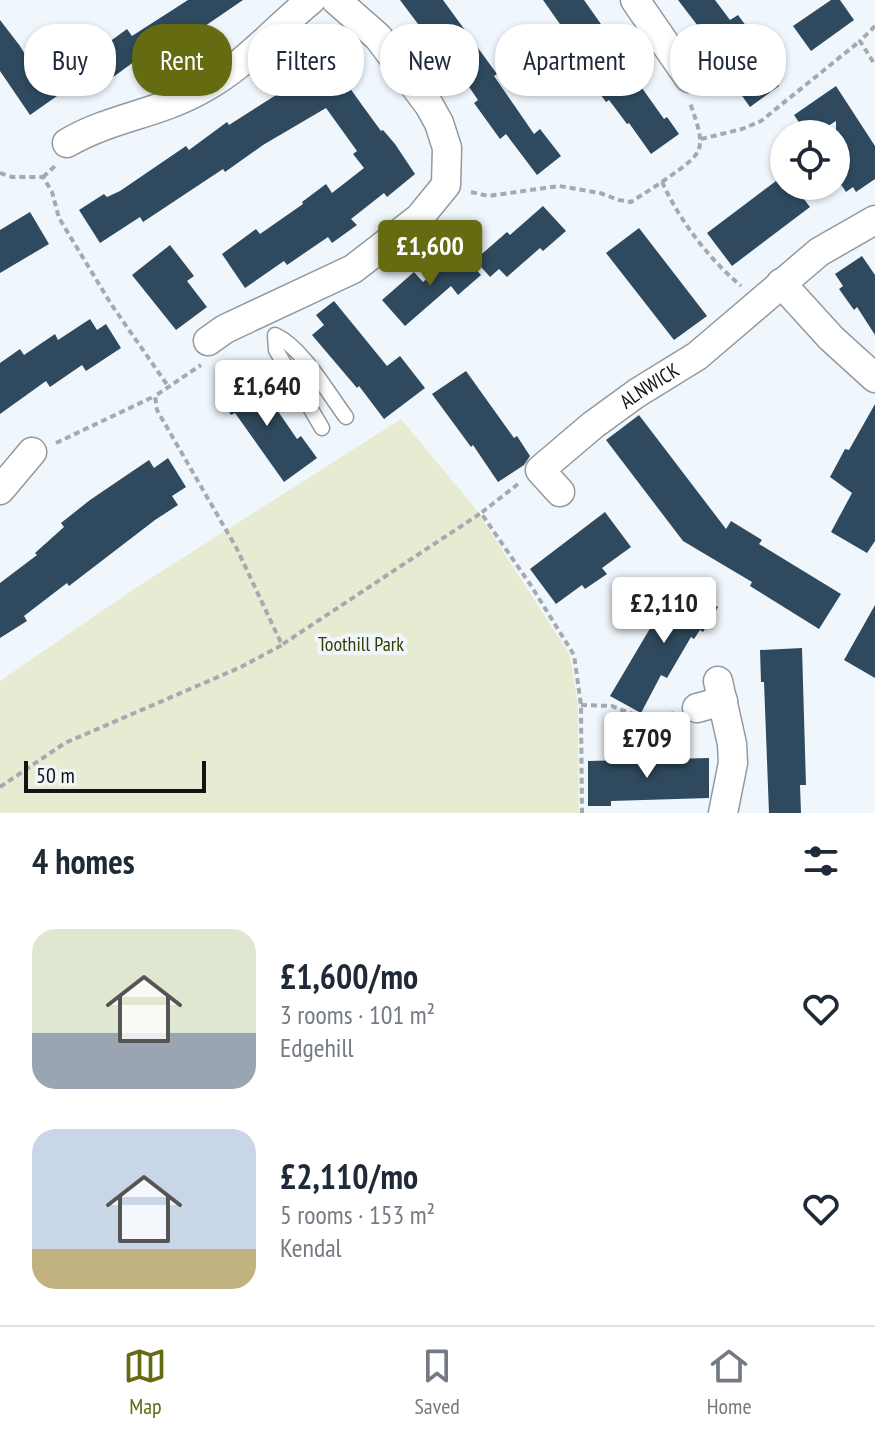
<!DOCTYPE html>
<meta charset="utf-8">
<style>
:root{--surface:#fff;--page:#f2f2f3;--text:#1f2937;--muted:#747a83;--line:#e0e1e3;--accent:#656b10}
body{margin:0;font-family:"PT Sans Narrow",sans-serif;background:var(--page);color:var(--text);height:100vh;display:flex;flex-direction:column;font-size:30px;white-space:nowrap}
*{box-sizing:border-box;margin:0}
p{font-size:26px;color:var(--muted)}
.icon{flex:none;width:44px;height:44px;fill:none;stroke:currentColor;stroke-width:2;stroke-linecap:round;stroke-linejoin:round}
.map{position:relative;height:813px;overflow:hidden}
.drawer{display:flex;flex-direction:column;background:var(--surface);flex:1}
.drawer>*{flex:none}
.top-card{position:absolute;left:24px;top:24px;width:828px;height:72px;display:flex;gap:16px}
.buttons{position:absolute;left:770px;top:120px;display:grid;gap:16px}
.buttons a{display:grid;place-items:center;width:80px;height:80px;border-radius:50%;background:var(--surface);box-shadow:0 2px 6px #0004;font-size:40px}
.scale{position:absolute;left:24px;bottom:20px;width:182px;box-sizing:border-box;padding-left:8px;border:4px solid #111415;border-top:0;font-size:22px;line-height:28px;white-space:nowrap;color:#111415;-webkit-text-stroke:6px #f0f7fc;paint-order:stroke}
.price{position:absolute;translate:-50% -68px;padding:0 18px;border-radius:8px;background:#fff;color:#222;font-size:26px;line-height:52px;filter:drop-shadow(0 2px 4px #0008)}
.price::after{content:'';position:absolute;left:50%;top:48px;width:24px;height:18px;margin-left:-12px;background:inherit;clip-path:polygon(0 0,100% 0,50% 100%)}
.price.selected{background:var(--accent);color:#fff}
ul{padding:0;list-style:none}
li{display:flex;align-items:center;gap:24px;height:200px;padding:0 32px}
li span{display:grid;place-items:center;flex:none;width:224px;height:160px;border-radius:24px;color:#555}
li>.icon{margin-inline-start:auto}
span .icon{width:96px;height:96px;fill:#fffc;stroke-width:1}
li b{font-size:34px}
h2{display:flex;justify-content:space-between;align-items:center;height:96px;padding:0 32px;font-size:34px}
.pill{padding:0 28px;border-radius:32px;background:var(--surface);box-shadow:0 2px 6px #0004;font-size:28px;line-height:72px}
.pill.selected{background:var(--accent);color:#fff}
.dock{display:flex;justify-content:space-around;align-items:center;height:112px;border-top:2px solid var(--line);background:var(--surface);font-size:22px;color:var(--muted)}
.dock a{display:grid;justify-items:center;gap:4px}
.dock .selected{color:var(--accent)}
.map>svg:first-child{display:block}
</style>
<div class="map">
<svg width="875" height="813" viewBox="0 0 875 813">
<rect width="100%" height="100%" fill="#f0f7fc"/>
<polygon fill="#e7ebd1" points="401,419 475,508 570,655 578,704 579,813 0,813 0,681 137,587"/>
<g fill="#2f4a5e">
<polygon points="188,0 243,0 186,39 155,57 150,50 101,86 83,61 127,29 132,36"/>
<polygon points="400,0 443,0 497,74 494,76 534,134 540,129 561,156 537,175 506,134 500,139 474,103 478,100 456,68 430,33 427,36"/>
<polygon points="543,0 584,0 603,27 595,33 636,92 642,88 664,119 667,117 679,134 651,154 629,123 627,124 609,100 606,102 592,83 576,58 581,54"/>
<polygon points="678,0 715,0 730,20 738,15 766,53 759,58 779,86 750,107 735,86 747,78 709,25 701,30"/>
<polygon points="831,0 840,0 854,20 811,51 793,26"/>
<polygon points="0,20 20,46 37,74 50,65 67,89 30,115 0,71"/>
<polygon points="315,37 345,75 342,77 362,105 381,131 383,130 395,144 415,174 387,197 384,193 351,219 357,225 332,243 328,237 287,265 284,261 245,288 222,254 256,229 260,234 303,204 302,202 326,184 332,193 364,168 353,154 357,151 326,108 263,145 225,172 223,169 143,222 140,217 100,243 79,210 104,194 107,197 120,191 186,146 189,150 227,122 229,125 303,78 301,75 305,72 292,55"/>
<polygon points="836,86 875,146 875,179 856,192 853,187 846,192 836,177 836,121 817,133 814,129 807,134 794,115"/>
<polygon points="784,175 784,186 794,186 810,207 732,266 707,233"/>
<polygon points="543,206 566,231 543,251 540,248 507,277 499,269 490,277 475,260 507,232 510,235"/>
<polygon points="30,212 49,244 0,273 0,230"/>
<polygon points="639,228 707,316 674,340 606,253"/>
<polygon points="170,245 194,276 187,281 207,307 176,330 132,275"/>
<polygon points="459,250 481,275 458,295 451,286 405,326 382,300 414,272 423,282"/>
<polygon points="862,256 875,275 875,335 857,307 854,310 839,289 843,286 835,274"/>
<polygon points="334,301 387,366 400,356 425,388 384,419 359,386 357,388 312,335 324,325 316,315"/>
<polygon points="90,319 97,330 106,324 121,348 86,371 82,365 50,387 46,381 0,414 0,363 20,349 24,355 55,334 58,340"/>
<polygon points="466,371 514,438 517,436 530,456 524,465 498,482 473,445 471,447 432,394"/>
<polygon points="247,373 270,406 273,404 297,439 301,436 317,458 284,482 235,413 231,415 217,394"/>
<polygon points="875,404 875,541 867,553 831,532 852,493 830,477 845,449 849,450"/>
<polygon points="639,415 726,529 731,521 762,540 759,544 841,594 819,629 750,586 752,582 683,541 606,440"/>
<polygon points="168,458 186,487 172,496 178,505 155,520 69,586 67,583 24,616 27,621 0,638 0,583 37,555 35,553 64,527 61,523 90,500 149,460 154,468"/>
<polygon points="605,512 631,547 602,568 607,574 585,589 582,585 556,604 530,569"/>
<polygon points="674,580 718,607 703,632 700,630 694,639 691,637 667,678 661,675 641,713 610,696 668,598 664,596"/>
<polygon points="875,605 875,678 844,660"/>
<polygon points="802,648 806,785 800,785 801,813 769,813 764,682 761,682 760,650"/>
<polygon points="709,758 709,798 611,801 611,806 588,806 588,761"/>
</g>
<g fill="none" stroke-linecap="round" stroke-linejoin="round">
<g stroke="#93999e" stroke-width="17">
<path id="service" d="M 322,428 L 276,350 L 275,335 C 302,347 328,393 346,417"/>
</g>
<g stroke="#93999e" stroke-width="31">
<g id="minor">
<polyline points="635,0 689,78"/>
<path d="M 67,143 C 109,118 157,114 200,90 C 245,66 273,31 311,0"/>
<polyline points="781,283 831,338 875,378"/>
<polyline points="208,341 225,329 353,269 419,218 446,185 447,148 439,123 429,105 378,37 336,0"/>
<polyline points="0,490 32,452"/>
<path id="s1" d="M 560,492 L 540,470 L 593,425 L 637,393 L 697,356 L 819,252 L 875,220"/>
<polyline points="718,681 732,744 733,763 723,813"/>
<polyline points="697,708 723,701"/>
</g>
</g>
<g stroke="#a4aaae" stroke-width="4" stroke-dasharray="6 4" stroke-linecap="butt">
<polyline points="875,26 860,41 875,65"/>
<polyline points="701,139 742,129 761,121 860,41"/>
<polyline points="0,173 12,177 43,177 52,192 59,218 111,304 168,386"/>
<polyline points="43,177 56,165"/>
<path d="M 662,182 C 704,152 708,153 690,103"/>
<path d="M 471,192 L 488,196 L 559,186 L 600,193 L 619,200 L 631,202 L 662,182 C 680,221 708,258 741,286"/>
<polyline points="56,443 155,396"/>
<polyline points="518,484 481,513 530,584 574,655 581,705 582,813"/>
<polyline points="283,644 481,513"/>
<polyline points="581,705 612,706 645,719 675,713"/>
<polyline points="0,787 65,743 241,667 282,645 237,549 157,410 155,396 201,365"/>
</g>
<use href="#service" stroke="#fff" stroke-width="14"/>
<use href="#minor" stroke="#fff" stroke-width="28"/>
</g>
<g text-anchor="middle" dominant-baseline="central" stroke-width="8" stroke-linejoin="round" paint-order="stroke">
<g font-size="20" fill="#111415" stroke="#f0f7fc">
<text stroke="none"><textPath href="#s1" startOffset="168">ALNWICK</textPath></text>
</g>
<g font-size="20" fill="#383c00" stroke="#f0f7fc">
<text x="361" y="644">Toothill Park</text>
</g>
</g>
</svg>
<div class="buttons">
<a><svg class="icon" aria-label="locate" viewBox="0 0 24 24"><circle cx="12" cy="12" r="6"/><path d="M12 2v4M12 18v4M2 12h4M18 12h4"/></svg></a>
</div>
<div class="scale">50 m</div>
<b class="price selected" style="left:430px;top:288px">£1,600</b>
<b class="price" style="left:267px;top:428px">£1,640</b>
<b class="price" style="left:664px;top:645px">£2,110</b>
<b class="price" style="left:647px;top:780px">£709</b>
<div class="top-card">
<a class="pill">Buy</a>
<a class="pill selected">Rent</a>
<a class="pill">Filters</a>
<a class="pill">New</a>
<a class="pill">Apartment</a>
<a class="pill">House</a>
</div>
</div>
<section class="drawer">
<h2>4 homes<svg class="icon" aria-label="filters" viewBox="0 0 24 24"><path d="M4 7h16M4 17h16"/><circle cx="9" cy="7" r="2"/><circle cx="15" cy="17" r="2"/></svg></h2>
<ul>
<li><span style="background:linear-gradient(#dfe7d0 65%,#9aa5b1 0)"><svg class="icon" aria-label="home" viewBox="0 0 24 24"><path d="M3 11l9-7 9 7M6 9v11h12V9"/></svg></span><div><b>£1,600/mo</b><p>3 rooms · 101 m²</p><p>Edgehill</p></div><svg class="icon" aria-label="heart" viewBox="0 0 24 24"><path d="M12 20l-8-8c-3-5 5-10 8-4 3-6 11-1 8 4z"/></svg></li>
<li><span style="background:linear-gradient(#c9d6e8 75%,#c2b280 0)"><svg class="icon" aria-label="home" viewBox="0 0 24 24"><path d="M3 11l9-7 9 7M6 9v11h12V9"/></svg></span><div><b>£2,110/mo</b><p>5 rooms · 153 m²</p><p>Kendal</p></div><svg class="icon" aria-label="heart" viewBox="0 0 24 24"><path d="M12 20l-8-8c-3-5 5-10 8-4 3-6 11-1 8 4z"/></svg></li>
</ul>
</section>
<nav class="dock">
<a class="selected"><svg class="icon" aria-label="map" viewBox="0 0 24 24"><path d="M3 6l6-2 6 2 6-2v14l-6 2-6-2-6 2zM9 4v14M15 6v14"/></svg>Map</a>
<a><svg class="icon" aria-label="saved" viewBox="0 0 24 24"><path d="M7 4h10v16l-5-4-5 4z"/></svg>Saved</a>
<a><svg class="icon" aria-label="home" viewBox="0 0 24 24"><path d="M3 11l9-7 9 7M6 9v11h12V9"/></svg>Home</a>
</nav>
